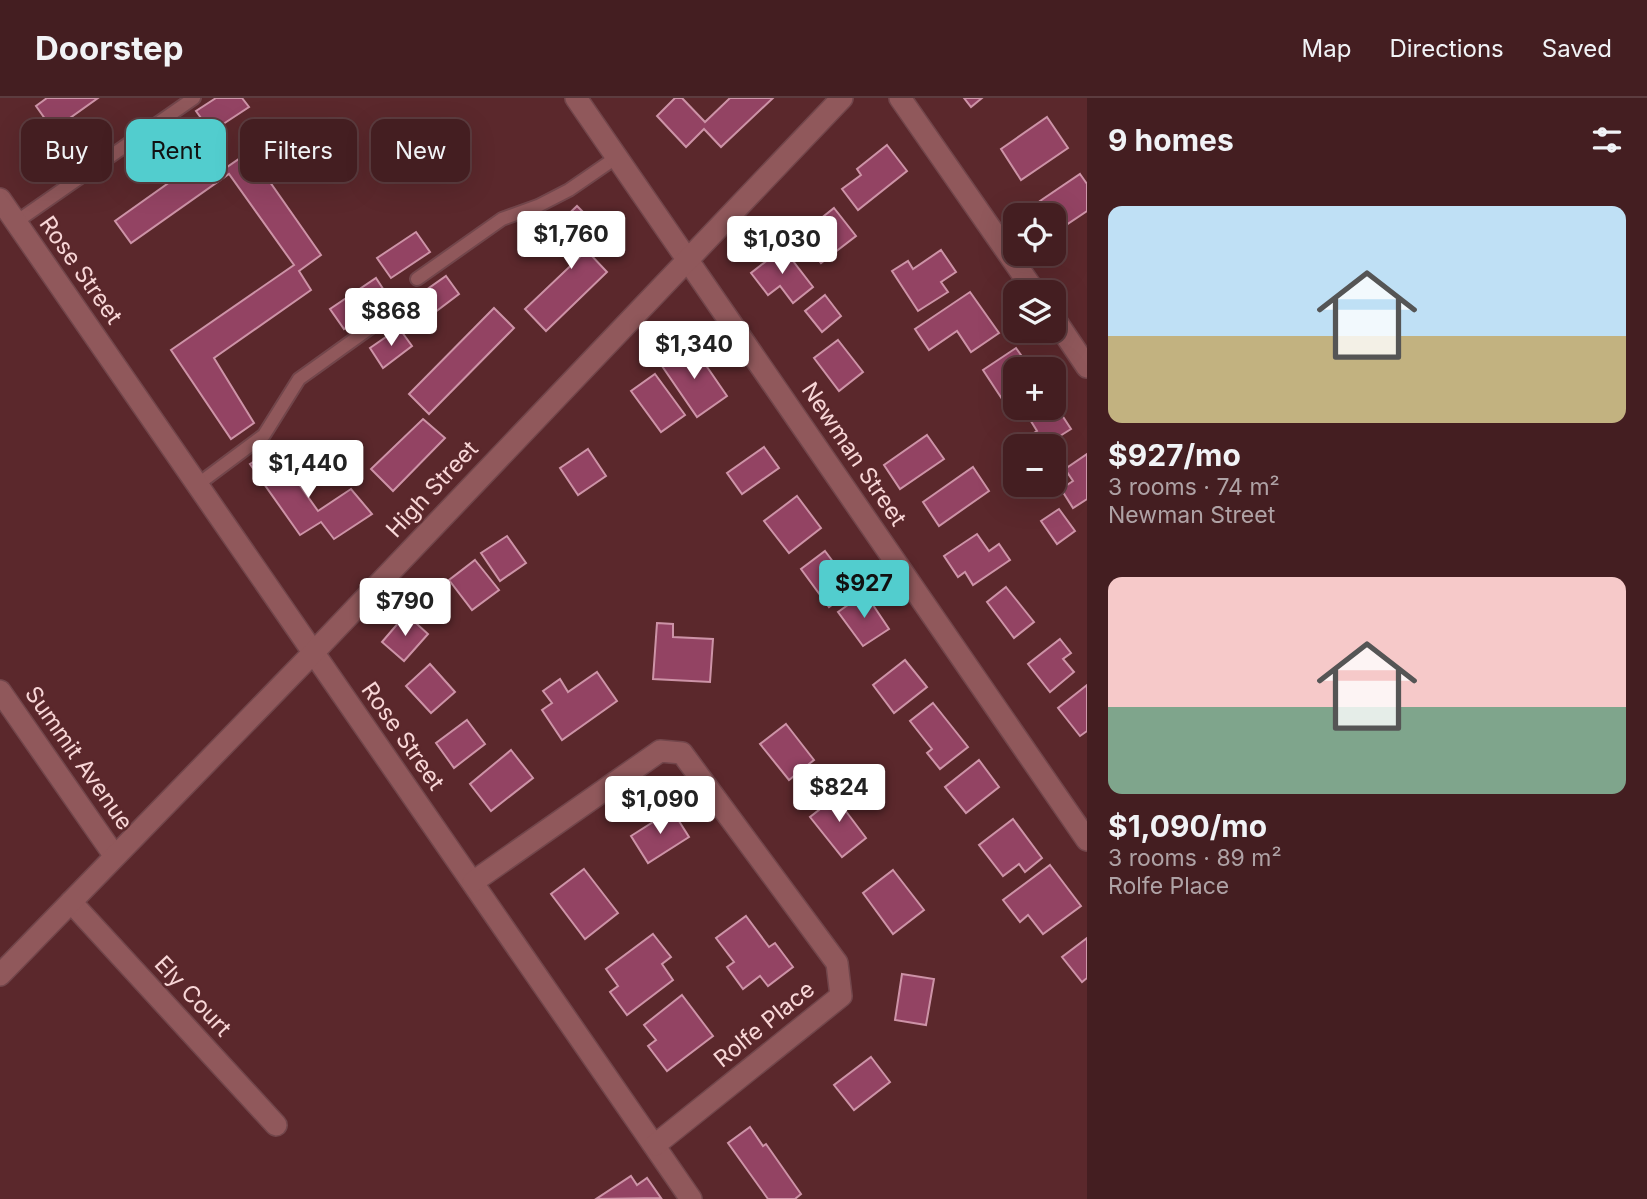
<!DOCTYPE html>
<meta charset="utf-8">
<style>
:root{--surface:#441e21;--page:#4b272a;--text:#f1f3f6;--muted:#afa2a5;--line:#5c3c3f;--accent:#52cdce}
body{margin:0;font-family:Inter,sans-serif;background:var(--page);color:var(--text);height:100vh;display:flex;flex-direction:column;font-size:26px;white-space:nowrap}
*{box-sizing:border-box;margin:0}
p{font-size:23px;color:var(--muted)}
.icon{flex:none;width:38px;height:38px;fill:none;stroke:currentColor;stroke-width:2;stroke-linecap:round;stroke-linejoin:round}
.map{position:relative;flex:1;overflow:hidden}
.panel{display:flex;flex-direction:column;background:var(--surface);width:560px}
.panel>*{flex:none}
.top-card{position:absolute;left:21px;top:21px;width:665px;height:63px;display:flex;gap:14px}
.fabs{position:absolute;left:1003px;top:105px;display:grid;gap:14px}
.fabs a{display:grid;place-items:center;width:63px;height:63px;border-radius:14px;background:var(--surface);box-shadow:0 7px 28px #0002,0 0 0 2px var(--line);font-size:35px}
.price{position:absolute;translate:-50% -60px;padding:0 16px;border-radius:7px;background:#fff;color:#222;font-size:23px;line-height:46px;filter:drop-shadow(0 2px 4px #0008)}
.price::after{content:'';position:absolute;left:50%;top:42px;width:21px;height:16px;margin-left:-10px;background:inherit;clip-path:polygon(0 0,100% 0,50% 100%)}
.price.active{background:var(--accent);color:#111}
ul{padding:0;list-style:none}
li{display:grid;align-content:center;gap:14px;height:371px;padding:0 21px}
li span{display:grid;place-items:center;height:217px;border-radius:14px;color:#555}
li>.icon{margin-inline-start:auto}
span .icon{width:126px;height:126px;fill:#fffc;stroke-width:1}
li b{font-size:30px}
h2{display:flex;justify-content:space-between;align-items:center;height:84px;padding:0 21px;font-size:30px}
.tag{padding:0 24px;border-radius:14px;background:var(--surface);box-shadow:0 7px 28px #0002,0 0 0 2px var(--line);font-size:24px;line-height:63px}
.tag.active{background:var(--accent);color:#111}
header{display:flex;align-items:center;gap:42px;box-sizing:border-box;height:98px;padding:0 35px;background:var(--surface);border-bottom:2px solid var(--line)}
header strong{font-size:33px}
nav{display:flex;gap:38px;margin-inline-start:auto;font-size:24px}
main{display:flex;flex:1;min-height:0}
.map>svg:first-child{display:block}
</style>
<header>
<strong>Doorstep</strong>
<nav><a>Map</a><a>Directions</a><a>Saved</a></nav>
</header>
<main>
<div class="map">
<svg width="1087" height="1101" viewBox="0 0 1087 1101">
<rect width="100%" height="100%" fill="#5b282c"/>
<g fill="#934363" stroke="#cd93a7" stroke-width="2">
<polygon points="47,0 98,0 53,32 36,8"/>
<polygon points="216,0 242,0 249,9 211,34 196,13"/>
<polygon points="675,0 682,0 705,24 730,0 773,0 721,49 704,31 686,49 657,18"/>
<polygon points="964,0 982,0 971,9"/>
<polygon points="1047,19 1068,50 1021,82 1001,51"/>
<polygon points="887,47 907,73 858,112 842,91 861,77 857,71"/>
<polygon points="215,52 227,69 249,54 321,157 299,173 311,192 214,260 254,325 231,341 171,252 294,167 229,76 131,145 115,123"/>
<polygon points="1080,76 1087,86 1087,113 1060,131 1054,122 1054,117 1050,117 1040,103"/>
<polygon points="577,108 608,139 590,156 607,174 546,233 525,211 583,156 556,128"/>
<polygon points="834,110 856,138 821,165 799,138"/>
<polygon points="416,134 430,154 391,180 377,160"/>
<polygon points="783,150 813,189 793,205 780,188 768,197 751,175"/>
<polygon points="941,152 956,174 941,184 948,194 918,213 892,173 908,163 913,171"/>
<polygon points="446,178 459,196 422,224 409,204"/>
<polygon points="376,180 389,200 344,231 330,211"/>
<polygon points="970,194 999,235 971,254 957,233 929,252 915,231"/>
<polygon points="825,197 841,218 822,234 805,213"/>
<polygon points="494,210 514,230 429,316 409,296"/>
<polygon points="399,230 412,248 383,270 370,250"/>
<polygon points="838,242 863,274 839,293 814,260"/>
<polygon points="692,247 727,298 697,319 662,268"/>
<polygon points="1016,250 1031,271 1015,271 1015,302 1006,307 983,272"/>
<polygon points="655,276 685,317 661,334 631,293"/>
<polygon points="1054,305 1071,331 1044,348 1034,348 1027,339 1037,333 1026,315 1035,310 1054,310"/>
<polygon points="423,321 445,340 393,393 371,371"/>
<polygon points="927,337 944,361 900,391 884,367"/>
<polygon points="764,349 779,370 742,396 727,375"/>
<polygon points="274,351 318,413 351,391 372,416 334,441 321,424 300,437 250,366"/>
<polygon points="588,351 606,378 578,397 560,370"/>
<polygon points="1087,356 1087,401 1073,410 1061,391 1073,383 1065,371"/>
<polygon points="973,369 989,393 939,428 923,404"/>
<polygon points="797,398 821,430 789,455 764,423"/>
<polygon points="1059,411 1075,433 1057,446 1041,423"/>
<polygon points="977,436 989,453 999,446 1010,462 973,487 965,474 958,479 944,458"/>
<polygon points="507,438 526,465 500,483 481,455"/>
<polygon points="825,453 840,473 847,468 860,486 829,509 801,471"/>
<polygon points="475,462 499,492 472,512 449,482"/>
<polygon points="1006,489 1034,524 1014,540 987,504"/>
<polygon points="865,495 889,531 863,548 838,514"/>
<polygon points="406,516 428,536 404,563 382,544"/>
<polygon points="657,525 673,526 673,539 713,541 710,584 653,581"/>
<polygon points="1060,541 1071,555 1063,561 1074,574 1050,594 1028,566"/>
<polygon points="905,562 927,589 894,615 873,587"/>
<polygon points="430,566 455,594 431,615 406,588"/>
<polygon points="597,574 617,603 562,642 542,612 552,605 543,593 560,581 568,594"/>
<polygon points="1087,587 1087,633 1080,638 1058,610"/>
<polygon points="933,605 968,649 940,671 927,655 932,651 910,623"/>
<polygon points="467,622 485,646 454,670 436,645"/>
<polygon points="786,626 814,662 789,682 760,646"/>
<polygon points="511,652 533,680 491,713 470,686"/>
<polygon points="979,662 999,689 966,715 945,689"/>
<polygon points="846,691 856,703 845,712 866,740 842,759 810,719"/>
<polygon points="672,712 689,739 648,765 631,738"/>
<polygon points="1013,721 1042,760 1025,774 1019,766 1003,778 979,747"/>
<polygon points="1050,767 1081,808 1043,836 1028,817 1020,824 1003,802"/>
<polygon points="584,771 618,815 585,841 551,796"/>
<polygon points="893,772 924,812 893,836 863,795"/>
<polygon points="746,818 769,849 775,845 793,869 768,888 760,878 743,891 727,869 734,864 716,840"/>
<polygon points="653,836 671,859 662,866 673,882 627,917 610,894 618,888 606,871"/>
<polygon points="1087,840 1087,880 1082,884 1062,859"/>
<polygon points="902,876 934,881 926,927 895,922"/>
<polygon points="682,897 713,938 667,973 648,948 656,942 644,927"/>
<polygon points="871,959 890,984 854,1012 834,987"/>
<polygon points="750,1029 763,1048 766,1046 801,1096 795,1101 768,1101 728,1045"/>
<polygon points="631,1078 637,1087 647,1080 661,1100 596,1101"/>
</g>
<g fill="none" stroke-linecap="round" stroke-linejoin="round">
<g stroke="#72464b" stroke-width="16">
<g id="lane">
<polyline points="16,124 194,0"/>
<polyline points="417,181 502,121 538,108 569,92 617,59"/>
<polyline points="197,387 264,337 299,281 377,225"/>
</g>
</g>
<g stroke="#72464b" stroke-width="24">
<g id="street">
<polyline points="576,0 1087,742"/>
<polyline points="900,0 1035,194"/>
<polyline points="0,101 691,1101"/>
<polyline points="1054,220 1087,269"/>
<polyline points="0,593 114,757"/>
<polyline points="473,784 660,653 682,655 837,865 841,898 655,1047"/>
<polyline points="71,804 276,1027"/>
<polyline points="0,877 313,555 842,0"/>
</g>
</g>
<use href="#lane" stroke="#90585b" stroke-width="12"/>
<use href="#street" stroke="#90585b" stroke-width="21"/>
</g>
<g text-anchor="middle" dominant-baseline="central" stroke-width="5" stroke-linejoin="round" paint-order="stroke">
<g font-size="23" fill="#f8d6d7" stroke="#5b282c">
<text transform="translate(81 172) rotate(55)">Rose Street</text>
<text transform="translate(854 356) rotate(56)">Newman Street</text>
<text transform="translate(432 391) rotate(-47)">High Street</text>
<text transform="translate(403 638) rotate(55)">Rose Street</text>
<text transform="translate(79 660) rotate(55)">Summit Avenue</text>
<text transform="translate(193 898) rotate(47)">Ely Court</text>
<text transform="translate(764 926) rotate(-39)">Rolfe Place</text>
</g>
</g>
</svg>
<div class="fabs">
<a><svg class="icon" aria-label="locate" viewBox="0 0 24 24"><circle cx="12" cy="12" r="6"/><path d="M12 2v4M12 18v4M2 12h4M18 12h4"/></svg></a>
<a><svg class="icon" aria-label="layers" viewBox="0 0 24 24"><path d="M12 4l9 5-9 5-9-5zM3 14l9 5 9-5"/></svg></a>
<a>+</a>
<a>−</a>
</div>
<b class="price" style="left:571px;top:173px">$1,760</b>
<b class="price" style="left:782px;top:178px">$1,030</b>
<b class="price" style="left:391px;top:250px">$868</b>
<b class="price" style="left:694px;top:283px">$1,340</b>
<b class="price" style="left:308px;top:402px">$1,440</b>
<b class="price active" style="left:864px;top:522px">$927</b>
<b class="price" style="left:405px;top:540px">$790</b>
<b class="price" style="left:839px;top:726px">$824</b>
<b class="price" style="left:660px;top:738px">$1,090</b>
<div class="top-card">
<a class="tag">Buy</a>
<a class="tag active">Rent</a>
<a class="tag">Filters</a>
<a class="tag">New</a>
</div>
</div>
<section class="panel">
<h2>9 homes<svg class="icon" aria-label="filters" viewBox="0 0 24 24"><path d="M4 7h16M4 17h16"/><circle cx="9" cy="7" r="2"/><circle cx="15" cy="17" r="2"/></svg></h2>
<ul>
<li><span style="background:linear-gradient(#bfe0f5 60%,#c2b280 0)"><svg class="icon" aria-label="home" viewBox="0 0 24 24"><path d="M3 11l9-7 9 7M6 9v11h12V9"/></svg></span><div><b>$927/mo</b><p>3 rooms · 74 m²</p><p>Newman Street</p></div></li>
<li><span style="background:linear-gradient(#f6c9c9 60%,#7fa58c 0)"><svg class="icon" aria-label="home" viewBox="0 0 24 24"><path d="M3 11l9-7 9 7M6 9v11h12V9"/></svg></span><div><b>$1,090/mo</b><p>3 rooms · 89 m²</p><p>Rolfe Place</p></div></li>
</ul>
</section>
</main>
